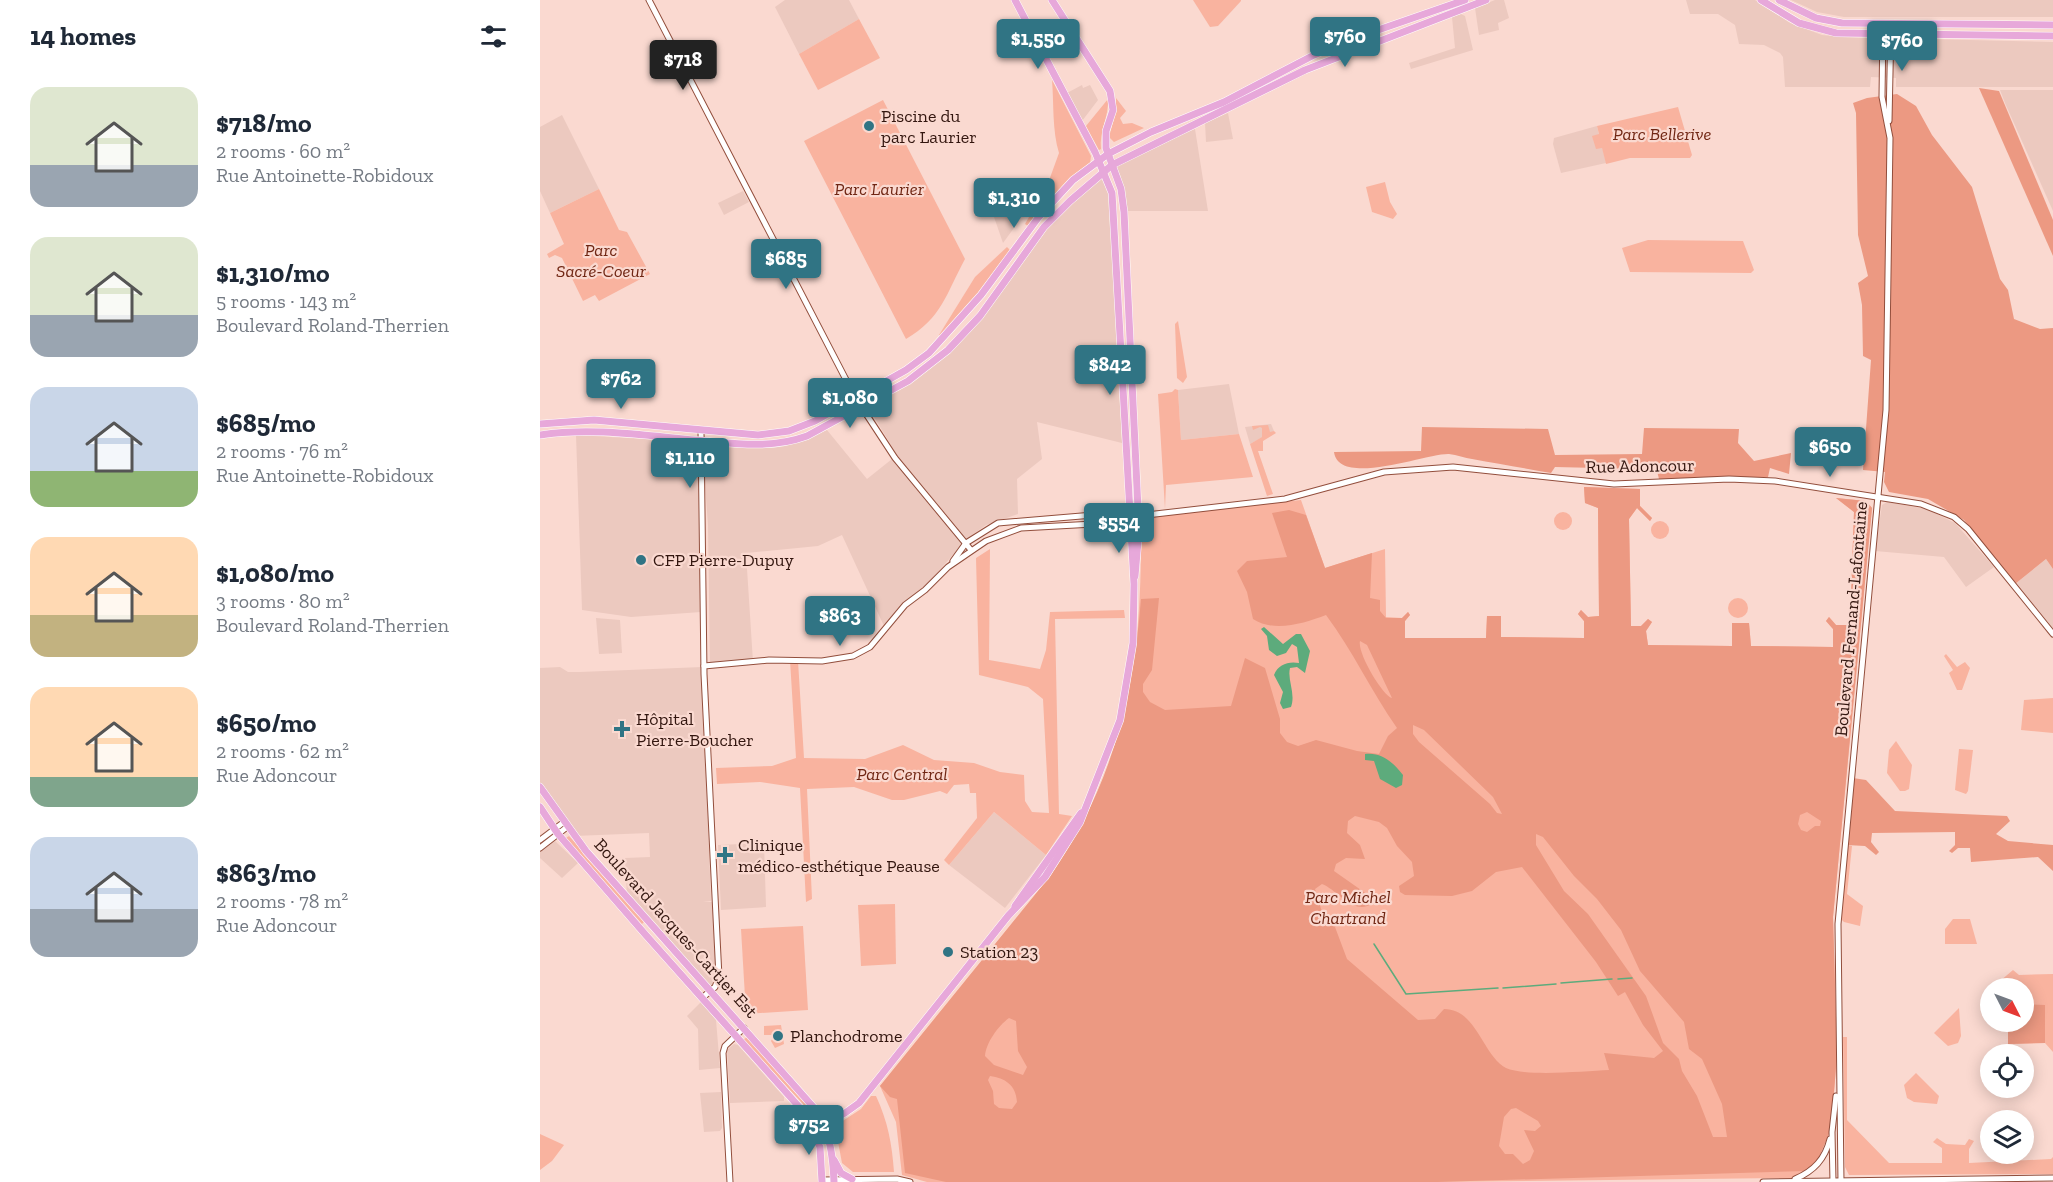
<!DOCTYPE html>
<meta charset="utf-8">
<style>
:root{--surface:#fff;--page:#f6f6f7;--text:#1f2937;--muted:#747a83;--accent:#307484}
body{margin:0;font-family:"Zilla Slab",serif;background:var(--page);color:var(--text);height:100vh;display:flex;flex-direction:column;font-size:22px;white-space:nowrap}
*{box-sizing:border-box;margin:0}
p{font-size:20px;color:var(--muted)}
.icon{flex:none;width:33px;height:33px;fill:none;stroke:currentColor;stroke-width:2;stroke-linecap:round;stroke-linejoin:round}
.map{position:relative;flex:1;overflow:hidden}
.side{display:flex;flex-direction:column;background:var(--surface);width:540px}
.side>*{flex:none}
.needle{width:39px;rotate:132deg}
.controls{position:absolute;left:1440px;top:978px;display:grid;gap:12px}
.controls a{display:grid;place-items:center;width:54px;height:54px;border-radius:50%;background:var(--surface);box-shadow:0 3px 15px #0003;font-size:30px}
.price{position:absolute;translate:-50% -51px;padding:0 14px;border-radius:6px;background:var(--accent);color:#fff;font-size:20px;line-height:39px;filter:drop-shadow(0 2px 3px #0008)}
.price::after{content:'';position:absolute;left:50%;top:36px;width:18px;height:14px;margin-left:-9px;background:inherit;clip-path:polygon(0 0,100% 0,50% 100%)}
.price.active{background:#222;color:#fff}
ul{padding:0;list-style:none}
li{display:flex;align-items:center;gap:18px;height:150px;padding:0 30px}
li span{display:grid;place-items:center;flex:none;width:168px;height:120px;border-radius:18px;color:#555}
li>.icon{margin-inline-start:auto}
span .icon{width:72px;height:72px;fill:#fffc;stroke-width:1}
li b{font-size:26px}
h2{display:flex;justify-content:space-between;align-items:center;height:72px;padding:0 30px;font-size:26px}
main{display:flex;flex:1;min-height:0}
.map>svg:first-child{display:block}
</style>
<main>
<section class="side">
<h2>14 homes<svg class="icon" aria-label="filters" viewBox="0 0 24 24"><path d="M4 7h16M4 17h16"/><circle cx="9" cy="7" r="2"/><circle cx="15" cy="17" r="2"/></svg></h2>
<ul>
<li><span style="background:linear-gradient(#dfe7d0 65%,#9aa5b1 0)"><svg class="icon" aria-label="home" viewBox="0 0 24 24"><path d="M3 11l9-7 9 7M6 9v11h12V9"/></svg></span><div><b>$718/mo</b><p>2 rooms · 60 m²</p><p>Rue Antoinette-Robidoux</p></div></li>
<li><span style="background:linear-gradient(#dfe7d0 65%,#9aa5b1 0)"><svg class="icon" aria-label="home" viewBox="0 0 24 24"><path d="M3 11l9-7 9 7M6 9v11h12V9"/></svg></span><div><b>$1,310/mo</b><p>5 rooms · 143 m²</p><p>Boulevard Roland-Therrien</p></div></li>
<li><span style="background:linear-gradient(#c9d6e8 70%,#8fb573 0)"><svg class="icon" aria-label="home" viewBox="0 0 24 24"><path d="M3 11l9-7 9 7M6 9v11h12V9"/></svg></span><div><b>$685/mo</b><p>2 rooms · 76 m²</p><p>Rue Antoinette-Robidoux</p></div></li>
<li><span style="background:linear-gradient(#ffd9b3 65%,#c2b280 0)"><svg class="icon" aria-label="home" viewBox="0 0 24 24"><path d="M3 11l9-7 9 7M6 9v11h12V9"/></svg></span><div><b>$1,080/mo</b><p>3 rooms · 80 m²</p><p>Boulevard Roland-Therrien</p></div></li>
<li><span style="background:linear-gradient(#ffd9b3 75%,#7fa58c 0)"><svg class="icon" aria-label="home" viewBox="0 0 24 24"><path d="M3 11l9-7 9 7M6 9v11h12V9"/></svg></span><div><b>$650/mo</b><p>2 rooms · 62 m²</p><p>Rue Adoncour</p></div></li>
<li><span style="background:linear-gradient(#c9d6e8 60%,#9aa5b1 0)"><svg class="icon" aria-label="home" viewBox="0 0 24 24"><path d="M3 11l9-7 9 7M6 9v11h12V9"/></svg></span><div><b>$863/mo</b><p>2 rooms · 78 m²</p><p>Rue Adoncour</p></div></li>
</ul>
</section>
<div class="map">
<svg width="1513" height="1182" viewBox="0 0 1513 1182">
<rect width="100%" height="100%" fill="#fad9d0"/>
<g fill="#ecc9bf">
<polygon points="245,0 309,0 319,19 259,54 235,7"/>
<polygon points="955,0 964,0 969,18 958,23 959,30 939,35 935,8"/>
<polygon points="1146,0 1215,0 1250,23 1282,35 1302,37 1513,42 1513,87 1356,87 1356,78 1331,77 1330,87 1245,87 1243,57 1240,53 1224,45 1199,44 1195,25 1178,14 1150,14"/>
<polygon points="1251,0 1513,0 1513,17 1304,17 1277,12"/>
<polygon points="921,14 925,16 933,50 871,69 869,63 915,48 912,17"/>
<polygon points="542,85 543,88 550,85 558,100 542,121 527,93"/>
<polygon points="1460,90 1513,90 1513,211 1465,103"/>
<polygon points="688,113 693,139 666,142 665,123"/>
<polygon points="22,115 59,189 10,213 0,191 0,127"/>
<polygon points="1057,126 1066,163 1021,173 1013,144 1014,138"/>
<polygon points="655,129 668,211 587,211 580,175 576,168 578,165 615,146"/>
<polygon points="563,178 567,183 570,205 582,443 497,422 502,459 477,479 478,514 446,525 428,538 388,583 357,609 344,626 302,535 278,546 206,553 213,662 170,666 168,525 162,444 212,447 268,438 287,430 327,479 357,455 328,407 368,384 406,356 507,228 534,201"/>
<polygon points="492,187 494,194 484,213 472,209 467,199"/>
<polygon points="203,191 209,202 184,215 178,203"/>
<polygon points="466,211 479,221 463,243 454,217"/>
<polygon points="689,384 699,434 641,440 638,390"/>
<polygon points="731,424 734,431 710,444 705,427"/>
<polygon points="36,435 157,442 161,522 161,612 91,617 42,610"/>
<polygon points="1347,502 1387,509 1415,523 1454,567 1426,587 1404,557 1335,551 1342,505"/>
<polygon points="1506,559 1513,569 1513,631 1475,584"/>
<polygon points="56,618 80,620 82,653 59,654"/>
<polygon points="20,667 28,672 40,672 162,667 171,901 163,902 175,902 179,977 171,990 87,897 85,858 110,857 109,833 34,836 0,785 0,668"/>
<polygon points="454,812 506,855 465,908 409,865"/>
<polygon points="15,841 38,863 22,878 0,858 0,852"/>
<polygon points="224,843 226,907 181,910 178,845"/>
<polygon points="161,1002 176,1020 180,1068 159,1070 158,1029 147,1016"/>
<polygon points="194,1044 198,1045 244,1097 244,1101 190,1103 187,1050"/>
<polygon points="181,1092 182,1128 180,1131 164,1132 160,1093"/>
</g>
<g fill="#f9b39f">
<polygon points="653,0 701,0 701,1 678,26 670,27"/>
<polygon points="319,19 340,58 278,90 259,54"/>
<path d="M 512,80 L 551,156 L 550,164 L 509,199 L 488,226 L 485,224 L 507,186 L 519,153 C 512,130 514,104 512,80 Z"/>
<polygon points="576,98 586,111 580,118 583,124 592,123 604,128 574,142 569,137 576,111"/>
<path d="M 568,99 C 569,117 559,131 561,149 L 559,150 L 546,126 Z"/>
<path d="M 343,100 L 425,259 C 406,294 402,318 366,339 L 264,141 Z"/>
<polygon points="1138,107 1152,155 1150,158 1090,158 1066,164 1062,148 1056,149 1052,136 1059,134 1057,126"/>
<polygon points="845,182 850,202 857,214 853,219 832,212 826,187"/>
<polygon points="59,189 79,230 87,232 110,274 59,301 55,295 43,301 22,258 15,255 9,258 7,254 24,244 10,213"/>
<polygon points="1108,240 1203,241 1214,270 1211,273 1090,272 1082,248"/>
<polygon points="467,247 470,250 443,288 401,338 399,335 435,277"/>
<polygon points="638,321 647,377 643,383 637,378 635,324"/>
<polygon points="635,389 638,390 641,440 699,434 713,477 626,485 625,509 618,394 632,392"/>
<polygon points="728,425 730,432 734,431 736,433 723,441 723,451 718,451 733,494 727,496 710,444 722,437 722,428 720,427 713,430 712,426"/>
<path d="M 1044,487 L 1100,489 L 1100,506 L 1112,518 L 1110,521 L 1097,508 L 1089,519 L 1091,626 L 1101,626 L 1108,619 L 1112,622 L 1106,631 L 1108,645 L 1192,646 L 1192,623 L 1209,623 L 1211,646 L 1293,647 L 1293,629 L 1286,621 L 1289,617 L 1296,625 L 1310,625 L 1314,512 L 1296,498 L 1326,501 L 1332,508 L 1293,917 L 1297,1055 L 1291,1129 L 1266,1171 L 1251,1178 L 888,1182 L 387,1182 L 362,1175 L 356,1122 L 340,1086 L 511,875 C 589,762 602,656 601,523 L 620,515 L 761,500 L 785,568 L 845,549 L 846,617 L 862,618 L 868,612 L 870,615 L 865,621 L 865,638 L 946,638 L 947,616 L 961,616 L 961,637 L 1044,638 L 1044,621 L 1038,614 L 1041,610 L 1048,617 L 1059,616 L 1058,508 L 1045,503 Z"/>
<circle cx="1023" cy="521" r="9"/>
<circle cx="1120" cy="530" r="9"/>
<polygon points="450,549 449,660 500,669 506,650 510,612 584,610 585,618 515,619 519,814 532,816 506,855 454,812 409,865 404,860 437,818 436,793 430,793 429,784 414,785 407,794 400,791 364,800 352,800 314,787 267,789 272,899 266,902 260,788 220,782 177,784 176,768 232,766 256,758 250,660 258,661 264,758 325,759 363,745 394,760 434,763 460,772 484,775 485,801 492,812 509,813 503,699 488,687 439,675 436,558"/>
<circle cx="1198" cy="608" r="10"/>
<polygon points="306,610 311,612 310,619 281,632 277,622"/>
<polygon points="1406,654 1417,667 1425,662 1430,668 1422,690 1417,690 1409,673 1413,670 1404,656"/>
<polygon points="1513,698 1513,733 1481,730 1484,700"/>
<polygon points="1356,741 1372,765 1369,789 1365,791 1360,791 1347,773 1349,750"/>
<polygon points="1419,749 1433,750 1428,791 1426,794 1415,790"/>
<polygon points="29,836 105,921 102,924 26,838"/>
<polygon points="1307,845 1312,846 1307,894 1323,906 1320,926 1304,922 1301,919"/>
<polygon points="355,904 356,964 321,966 318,905"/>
<polygon points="1413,919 1430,919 1437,944 1405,944 1405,929"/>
<polygon points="263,926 268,1010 206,1014 201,929"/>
<polygon points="1473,970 1479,975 1513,974 1513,1052 1505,1043 1468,1044 1468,1022 1484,1022 1484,988 1463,988 1460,981"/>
<polygon points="1419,1008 1421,1036 1418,1043 1408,1046 1394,1033"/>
<polygon points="241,1025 244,1044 235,1048 231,1041 234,1035 224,1035 224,1026"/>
<polygon points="207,1037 267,1102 278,1119 274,1122 263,1104 203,1040"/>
<polygon points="1303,1037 1307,1037 1307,1120 1349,1163 1402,1163 1402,1148 1393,1142 1397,1138 1406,1144 1425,1145 1429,1139 1434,1141 1429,1149 1429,1163 1511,1159 1513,1157 1513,1174 1309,1175 1305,1167"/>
<polygon points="1376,1073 1399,1096 1397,1104 1374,1102 1367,1098 1364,1085"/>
<path d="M 331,1096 L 336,1096 C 348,1122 352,1144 354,1172 L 313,1172 L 302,1163 L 295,1126 L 321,1109 Z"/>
<polygon points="0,1134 24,1145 12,1161 0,1170"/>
</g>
<g fill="#ec9982" fill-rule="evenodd">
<polygon points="1439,88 1459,91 1513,220 1513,256"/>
<polygon points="1357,94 1376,106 1392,135 1432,187 1460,279 1468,290 1474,319 1500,329 1513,328 1513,569 1506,559 1475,584 1424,520 1388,499 1349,492 1344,482 1345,472 1323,470 1331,360 1323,356 1322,305 1318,283 1328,276 1318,235 1316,113 1313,103 1327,98"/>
<path d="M 882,427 L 1008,429 L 1015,455 L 1102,454 L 1104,428 L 1199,429 L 1198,443 L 1214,461 L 1251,453 L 1249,474 L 1230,468 L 1228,477 L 1119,479 L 1116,467 L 1109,461 L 1100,469 L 1015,467 L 1011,473 C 985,468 958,464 932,459 C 925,458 917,455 909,454 C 887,453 799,488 794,452 L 881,451 Z"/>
<path d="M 1044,487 L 1100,489 L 1100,506 L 1112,518 L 1110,521 L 1097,508 L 1089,519 L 1091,626 L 1101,626 L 1108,619 L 1112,622 L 1106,631 L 1108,645 L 1192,646 L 1192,623 L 1209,623 L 1211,646 L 1293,647 L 1293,629 L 1286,621 L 1289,617 L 1296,625 L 1310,625 L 1314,512 L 1296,498 L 1326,501 L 1332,508 L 1293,917 L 1297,1055 L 1291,1129 L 1278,1160 L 1266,1171 L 897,1182 L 406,1182 L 365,1173 L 357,1099 L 350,1097 L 340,1086 L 511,875 C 570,789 593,702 601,599 L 619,598 L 612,670 L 603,684 L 603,692 L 610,702 L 625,710 L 691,706 L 705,658 L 725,668 L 740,719 L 740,733 L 747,742 L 758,746 L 776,740 L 817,751 L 839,754 L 848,736 L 857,728 C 831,691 813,651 786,615 C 765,623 734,633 713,619 L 707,592 L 697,571 L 707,561 L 747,557 L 732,513 L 749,510 L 766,515 L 785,568 L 832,553 L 830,598 L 840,600 L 840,611 L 846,618 L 862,618 L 868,612 L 870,615 L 865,621 L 865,638 L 946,638 L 947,616 L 961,616 L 961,637 L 1044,638 L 1044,621 L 1038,614 L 1041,610 L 1048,617 L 1059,616 L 1058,508 L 1045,503 ZM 820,641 L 827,645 L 852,698 C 842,695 817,652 820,641 ZM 873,725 L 884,730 L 953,797 L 962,814 L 957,813 L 950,804 L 879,742 L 873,734 ZM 1267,812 L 1281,821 L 1280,826 L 1275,826 L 1267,832 L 1261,830 L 1258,824 L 1260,815 ZM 815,816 L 839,822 L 847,828 L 857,846 L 872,862 L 874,876 L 859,886 L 860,892 L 865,895 L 912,896 L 932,891 L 956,872 L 982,867 L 1056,962 L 1078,996 L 1085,992 L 1103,1025 L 1123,1051 L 1114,1058 L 1064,1053 L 1069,1070 C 1045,1071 986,1077 966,1068 C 942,1055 937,1009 904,1009 L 895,1019 L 878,1020 L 807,959 L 795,927 L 782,912 L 775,889 L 782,884 C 798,890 814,917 833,903 L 831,897 L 794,871 L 796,864 L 806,858 L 825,859 L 820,845 L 807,833 L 808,821 ZM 996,834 L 1003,837 L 1034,876 L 1057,899 L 1081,930 L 1100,971 L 1144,1022 L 1149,1049 L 1162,1059 L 1182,1104 L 1187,1137 L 1173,1137 L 1157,1096 L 1142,1071 L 1139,1059 L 1123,1043 L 1106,996 L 1048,914 L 1024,891 L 996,845 ZM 469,1018 L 476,1021 L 478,1051 L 487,1067 L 483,1075 L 454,1065 L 445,1056 C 446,1043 458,1026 469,1018 ZM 450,1076 C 465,1078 476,1085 477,1102 L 472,1109 L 459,1108 L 454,1104 L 453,1091 L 448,1080 ZM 976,1108 L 998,1121 L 1001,1126 L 995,1131 L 984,1130 L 994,1151 L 990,1160 L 983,1164 L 973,1154 L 965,1154 L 959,1146 L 964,1117 L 971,1109 Z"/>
<polygon points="1313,778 1326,780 1355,811 1467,816 1470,821 1456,834 1468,841 1513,845 1513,871 1498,857 1431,862 1430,848 1418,848 1412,853 1409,851 1415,845 1415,832 1332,833 1331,842 1339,852 1336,855 1325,846 1307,845"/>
<polygon points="1484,1004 1505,1005 1505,1043 1468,1044 1468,1022 1484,1022"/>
</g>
<g fill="#5dab7c">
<path d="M 724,627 L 743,644 L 756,634 L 761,634 L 770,651 L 765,673 L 757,667 L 750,668 C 747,680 756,693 751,707 L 743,709 L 740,703 L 743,692 L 734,675 C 738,664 749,661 759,663 L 757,647 L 752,644 L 746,653 L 737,656 L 729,650 L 727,636 L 721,629 Z"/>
<path d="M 825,754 C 841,752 853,762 863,775 L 862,785 L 856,788 L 840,779 L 834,761 L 825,760 Z"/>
</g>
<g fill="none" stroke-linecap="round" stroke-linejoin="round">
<g stroke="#5dab7c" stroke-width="1.5">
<polyline points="834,944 866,994 958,988"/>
<polyline points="1078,979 1092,978"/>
<polyline points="1021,983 1072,979"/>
<polyline points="963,988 1016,984"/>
</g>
<g stroke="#924e3c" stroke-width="7">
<g id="minor">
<polyline points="109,0 315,397 355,458 431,550"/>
<polyline points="1349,121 1351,24"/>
<polyline points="161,431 164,674 179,977 175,987 162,998"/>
<polyline points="413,561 426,543 458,523 589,512 598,516"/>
<polyline points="164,666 229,660 282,661 313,656 330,647 365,605 385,590 408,567 446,541 481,528 590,522 598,516 745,499 844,472 913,467 1074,484 1189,479 1235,481 1381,504 1414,517 1428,529 1513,634"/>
<polyline points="0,840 24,822"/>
<polyline points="0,848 27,827"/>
<path d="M 1255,1179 C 1274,1171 1285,1159 1290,1139"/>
<polyline points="282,1180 357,1179 370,1182"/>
<polyline points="190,1182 183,1053 185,1046 204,1028"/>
<polyline points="1223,1182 1513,1178"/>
<polyline points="1293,1182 1292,1132 1296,1096"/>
<polyline points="1301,1182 1298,924 1346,410 1350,138 1342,97 1343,24"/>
</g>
</g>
<g stroke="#fff" stroke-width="8">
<g id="major">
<polyline points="512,0 570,91 573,110 566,131 566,148 581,189 584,212 599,530 595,576"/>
<polyline points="1221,0 1259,23 1296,33 1513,36"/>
<polyline points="1239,0 1276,18 1302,23 1513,25"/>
<polyline points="0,424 54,420 218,435 249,431 275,421 366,370 389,353 441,295 498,218 533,180 568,154 611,132 684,102 774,55 815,38 925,0"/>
<path d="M 0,435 C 58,426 118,438 176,442 C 207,445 237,447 267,436 L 368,381 L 408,350 L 440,316 L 504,227 L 530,201 L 572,165 L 765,70 L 946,0"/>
<path d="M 0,787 L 46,851 L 276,1110 C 290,1133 293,1156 294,1182"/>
<polyline points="0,807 18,834 104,933 261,1109 280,1147 282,1182"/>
<polyline points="475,906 541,813"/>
<polyline points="273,1130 305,1113 319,1103 468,916 505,877 540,822 580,720 593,643 594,584 572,193 555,152 475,0"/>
<polyline points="294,1160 301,1173 312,1179"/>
</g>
</g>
<use href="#minor" stroke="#fff" stroke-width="5"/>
<use href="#major" stroke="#e7a8da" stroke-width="7"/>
</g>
<g fill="#307484" stroke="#fad9d0" stroke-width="2">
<circle cx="329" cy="126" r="6"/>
<circle cx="101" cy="560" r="6"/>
<path d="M79 720h6v6h6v6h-6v6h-6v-6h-6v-6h6z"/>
<path d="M182 846h6v6h6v6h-6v6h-6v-6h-6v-6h6z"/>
<circle cx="408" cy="952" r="6"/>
<circle cx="238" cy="1036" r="6"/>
</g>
<g text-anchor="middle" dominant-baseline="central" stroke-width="4.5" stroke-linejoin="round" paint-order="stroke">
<g font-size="18" fill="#33160f" stroke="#fad9d0" text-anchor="start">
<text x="341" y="116">Piscine du<tspan x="341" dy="21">parc Laurier</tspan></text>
<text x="113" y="560">CFP Pierre-Dupuy</text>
<text x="96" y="719">Hôpital<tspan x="96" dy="21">Pierre-Boucher</tspan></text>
<text x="198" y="845">Clinique<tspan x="198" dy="21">médico-esthétique Peause</tspan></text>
<text x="420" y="952">Station 23</text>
<text x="250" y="1036">Planchodrome</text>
</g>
<g font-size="18" font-style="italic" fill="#702613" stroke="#fad9d0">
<text x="1122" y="134">Parc Bellerive</text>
<text x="339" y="189">Parc Laurier</text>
<text x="61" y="250">Parc<tspan x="61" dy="21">Sacré-Coeur</tspan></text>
<text x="362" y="774">Parc Central</text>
<text x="808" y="897">Parc Michel<tspan x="808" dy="21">Chartrand</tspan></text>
</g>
<g font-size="18" fill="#33160f" stroke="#fad9d0">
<text transform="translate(1100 466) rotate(-1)">Rue Adoncour</text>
<text transform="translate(1311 619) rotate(-85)">Boulevard Fernand-Lafontaine</text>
<text transform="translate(136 928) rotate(48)">Boulevard Jacques-Cartier Est</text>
</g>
</g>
</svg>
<div class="controls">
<a><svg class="needle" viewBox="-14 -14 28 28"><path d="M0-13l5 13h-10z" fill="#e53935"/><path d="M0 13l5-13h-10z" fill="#747a83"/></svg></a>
<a><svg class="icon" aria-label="locate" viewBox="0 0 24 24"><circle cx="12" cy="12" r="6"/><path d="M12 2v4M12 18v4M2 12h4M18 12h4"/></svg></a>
<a><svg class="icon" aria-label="layers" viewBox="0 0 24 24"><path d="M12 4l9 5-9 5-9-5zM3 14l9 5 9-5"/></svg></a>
</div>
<b class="price" style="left:805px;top:68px">$760</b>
<b class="price" style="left:498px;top:70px">$1,550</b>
<b class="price" style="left:1362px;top:72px">$760</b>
<b class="price active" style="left:143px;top:91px">$718</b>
<b class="price" style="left:474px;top:229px">$1,310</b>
<b class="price" style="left:246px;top:290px">$685</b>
<b class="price" style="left:570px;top:396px">$842</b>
<b class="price" style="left:81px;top:410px">$762</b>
<b class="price" style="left:310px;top:429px">$1,080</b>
<b class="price" style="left:1290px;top:478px">$650</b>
<b class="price" style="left:150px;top:489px">$1,110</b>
<b class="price" style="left:579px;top:554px">$554</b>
<b class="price" style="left:300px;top:647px">$863</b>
<b class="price" style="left:269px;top:1156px">$752</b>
</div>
</main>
